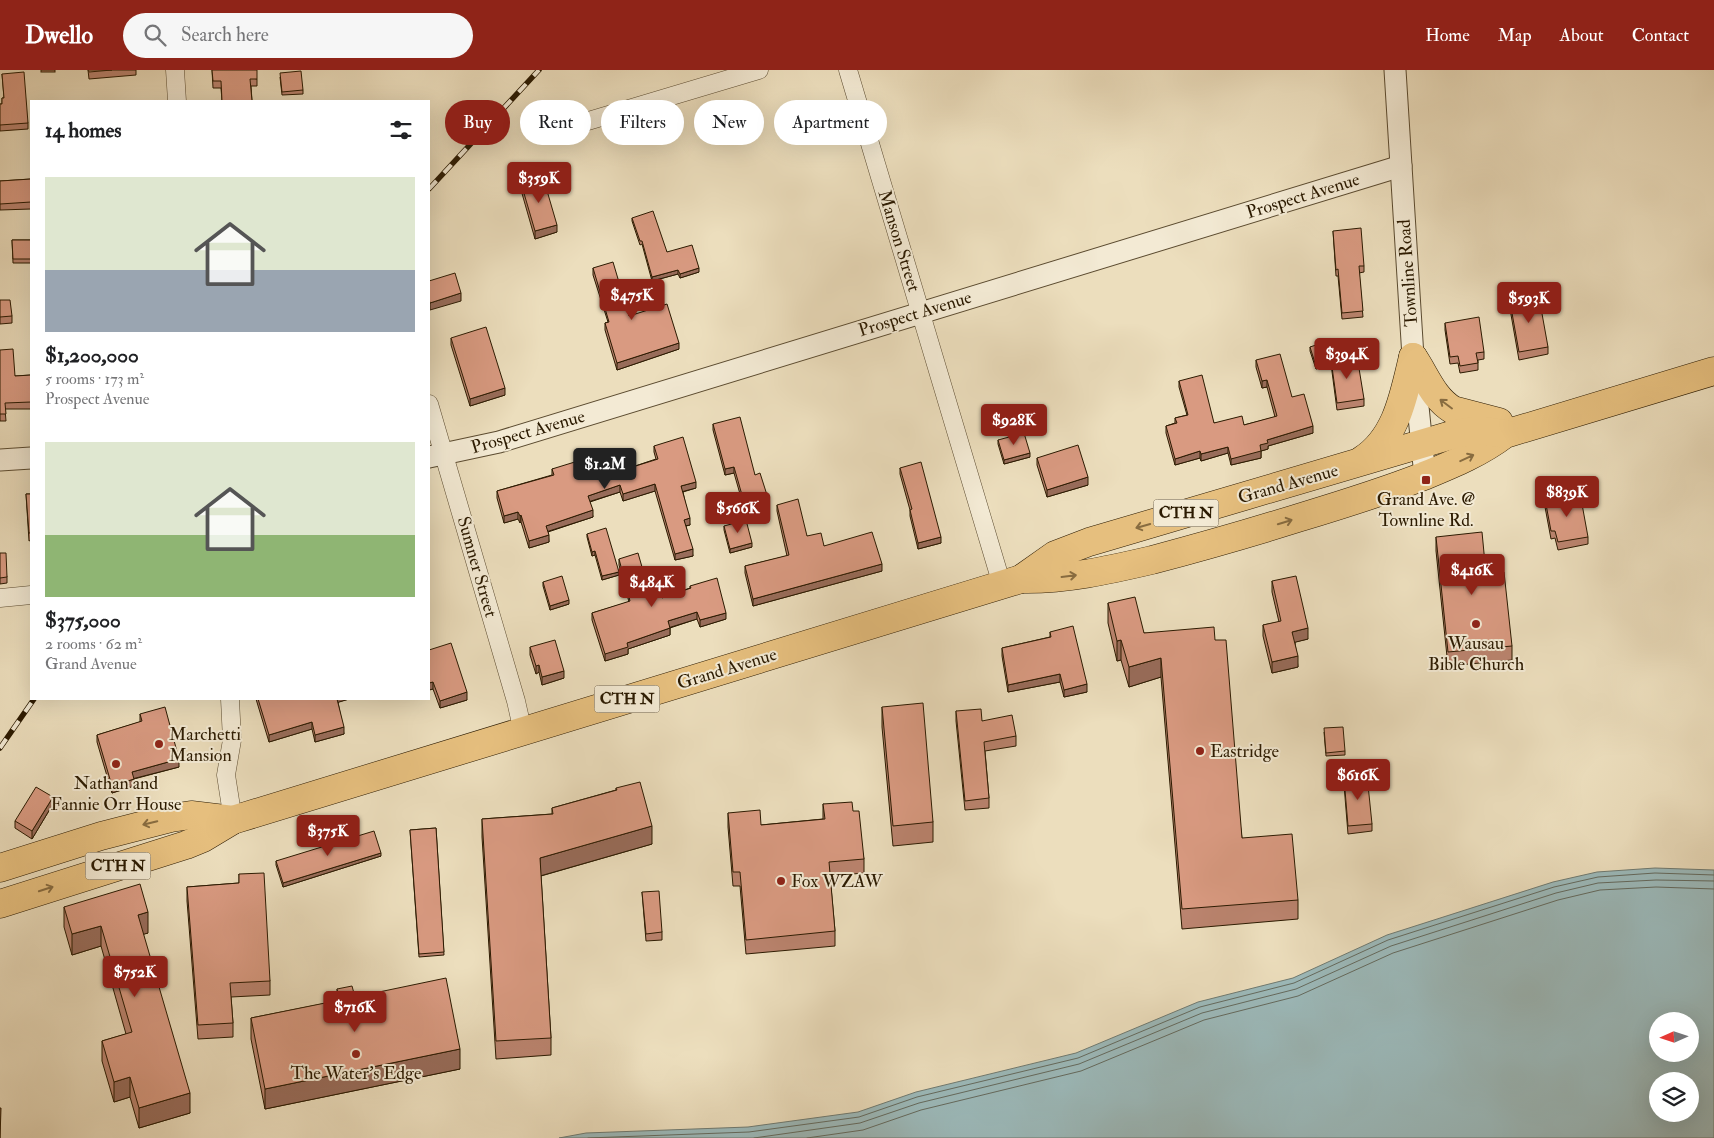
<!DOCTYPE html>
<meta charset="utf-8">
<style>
:root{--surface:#fff;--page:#f6f6f6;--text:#202124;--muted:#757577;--accent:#8f2418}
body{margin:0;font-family:"IM FELL Double Pica",serif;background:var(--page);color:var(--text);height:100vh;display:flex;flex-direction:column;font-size:19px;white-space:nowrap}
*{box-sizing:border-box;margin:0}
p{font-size:16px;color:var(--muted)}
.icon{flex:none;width:28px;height:28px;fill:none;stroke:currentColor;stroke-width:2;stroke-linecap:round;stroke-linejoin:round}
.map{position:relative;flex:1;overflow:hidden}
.side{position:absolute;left:30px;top:30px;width:400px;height:600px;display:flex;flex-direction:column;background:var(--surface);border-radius:0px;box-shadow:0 5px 20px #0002}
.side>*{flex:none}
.hud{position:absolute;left:445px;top:30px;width:475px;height:45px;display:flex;gap:10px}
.needle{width:32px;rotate:267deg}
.tools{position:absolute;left:1649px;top:942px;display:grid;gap:10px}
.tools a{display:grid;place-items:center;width:50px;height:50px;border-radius:50%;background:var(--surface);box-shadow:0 5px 20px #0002;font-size:25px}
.price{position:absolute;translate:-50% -42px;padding:0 11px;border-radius:5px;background:var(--accent);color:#fff;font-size:16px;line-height:32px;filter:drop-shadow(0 1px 2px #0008)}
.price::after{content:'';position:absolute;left:50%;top:30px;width:15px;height:11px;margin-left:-8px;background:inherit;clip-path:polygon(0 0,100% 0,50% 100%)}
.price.selected{background:#222;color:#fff}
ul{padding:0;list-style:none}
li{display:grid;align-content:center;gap:10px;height:265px;padding:0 15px}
li span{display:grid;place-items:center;height:155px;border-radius:0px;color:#555}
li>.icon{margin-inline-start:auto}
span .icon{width:90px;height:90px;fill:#fffc;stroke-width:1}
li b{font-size:21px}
h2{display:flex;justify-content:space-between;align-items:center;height:60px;padding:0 15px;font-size:21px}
.pill{padding:0 18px;border-radius:22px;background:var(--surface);box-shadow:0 5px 20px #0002;font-size:18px;line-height:45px}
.pill.selected{background:var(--accent);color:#fff}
header{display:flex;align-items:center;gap:30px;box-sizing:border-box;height:70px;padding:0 25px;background:var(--accent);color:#fff}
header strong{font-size:24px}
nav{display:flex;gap:28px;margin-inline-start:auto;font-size:18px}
.search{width:350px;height:45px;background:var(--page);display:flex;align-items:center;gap:12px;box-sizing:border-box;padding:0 18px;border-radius:28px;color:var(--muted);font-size:19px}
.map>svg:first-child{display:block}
</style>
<header>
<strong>Dwello</strong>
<div class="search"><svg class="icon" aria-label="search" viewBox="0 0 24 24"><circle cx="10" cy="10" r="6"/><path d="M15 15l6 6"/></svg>Search here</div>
<nav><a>Home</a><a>Map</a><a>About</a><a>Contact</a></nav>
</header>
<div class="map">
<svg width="1714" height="1068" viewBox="0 0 1714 1068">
<rect width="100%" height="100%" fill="#ecdebd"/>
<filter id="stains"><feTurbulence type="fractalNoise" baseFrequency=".004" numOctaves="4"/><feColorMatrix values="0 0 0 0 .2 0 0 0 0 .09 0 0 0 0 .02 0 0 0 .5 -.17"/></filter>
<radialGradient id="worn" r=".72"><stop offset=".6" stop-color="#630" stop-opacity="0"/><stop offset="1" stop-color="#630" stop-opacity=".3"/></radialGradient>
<path fill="#9cbabb" stroke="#6f7a71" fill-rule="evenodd" d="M 1655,798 L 1714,800 L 1714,1068 L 559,1068 L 586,1063 L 748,1057 L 858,1042 L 916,1022 L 1076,983 L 1198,932 L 1293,908 L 1387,865 L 1553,812 L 1597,802 ZM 1658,951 L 1690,951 L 1690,984 L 1658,984 ZM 1658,1011 L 1690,1011 L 1690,1044 L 1658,1044 Z"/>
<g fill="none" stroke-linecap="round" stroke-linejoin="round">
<g stroke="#646a5e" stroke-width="1">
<polyline points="588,1068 749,1062 859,1047 917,1027 1078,988 1200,937 1294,913 1388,870 1554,817 1598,807 1655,803 1714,805"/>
<polyline points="754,1068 860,1053 919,1033 1079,994 1202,943 1296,919 1391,876 1556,823 1598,813 1656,810 1714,811"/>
<polyline points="807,1068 863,1060 921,1040 1081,1001 1204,950 1298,926 1393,883 1558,830 1600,820 1656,817 1714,819"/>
</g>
<g stroke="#5b4b30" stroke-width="19">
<g id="minor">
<polyline points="175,0 177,31"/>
<polyline points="848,0 1002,515"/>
<polyline points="548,63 759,0"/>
<polyline points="429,334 516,631 523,662"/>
<polyline points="0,528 31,525"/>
<polyline points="230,629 232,670 226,705 233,750"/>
</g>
</g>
<g stroke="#5b4b30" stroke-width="23">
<g id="tertiary">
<polyline points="1395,0 1413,287 1425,406"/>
<polyline points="429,387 499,372 1401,96"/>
<polyline points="0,390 31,388"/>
</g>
</g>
<g stroke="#2b1a01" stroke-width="29">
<g id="primary">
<path d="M 1413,287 C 1426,306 1433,328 1453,340 L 1499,352"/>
<path d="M 1362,390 C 1397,368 1404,324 1413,287"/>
<path d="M 1021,509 C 1065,510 1109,500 1152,490 C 1201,477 1250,463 1298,448 C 1341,435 1383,422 1424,406 C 1453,394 1480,383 1505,364 L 1714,301"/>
<polyline points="0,798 101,766 171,748 191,745 233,750"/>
<polyline points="0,834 186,775 203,768 233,750 1021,509 1055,485 1089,472 1455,364 1479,360 1505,364"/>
</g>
</g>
<use href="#minor" stroke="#f3ead4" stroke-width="18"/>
<use href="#tertiary" stroke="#f3ead4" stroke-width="21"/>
<use href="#primary" stroke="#e6bf7e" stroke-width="28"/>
<g stroke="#2b1a01" stroke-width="5.5">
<g id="rail">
<polyline points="429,119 539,0"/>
<polyline points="0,678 34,629"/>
</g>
</g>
<use href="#rail" stroke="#f3ead4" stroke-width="4" stroke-dasharray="11" stroke-linecap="butt"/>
</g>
<g fill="#bb846f" stroke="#2b1a01">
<rect x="41" y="0" width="14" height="2"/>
<polygon points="88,0 136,0 136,5 89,9"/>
<polygon points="212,0 257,9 257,16 251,16 252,31 222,31 221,18 213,18"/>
<polygon points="2,4 28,53 28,59 0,61 0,34 2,34 2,28 4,28"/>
<polygon points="280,7 303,20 303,24 282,25"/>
<polygon points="31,109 31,139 0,140 0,111"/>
<polygon points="521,113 557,162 535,169 521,120"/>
<polygon points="632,148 667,182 699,202 680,208 678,204 652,211 642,174 640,175 632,151"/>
<polygon points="1333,161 1364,196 1364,202 1359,203 1363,247 1342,249 1338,206 1336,206"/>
<polygon points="12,170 31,170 31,193 13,193"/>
<polygon points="593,198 629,246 679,279 617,300 605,260 605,253 608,252 593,205"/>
<polygon points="0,230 12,246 12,253 0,254"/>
<polygon points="1510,232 1548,277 1548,284 1519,290 1510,239"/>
<polygon points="1445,253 1484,282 1484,289 1478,290 1478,300 1460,303 1458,293 1450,294 1445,260"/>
<polygon points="451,268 505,325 470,336 451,275"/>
<polygon points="1310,277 1337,289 1364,329 1364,336 1337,340 1331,294 1316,299 1310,281"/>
<polygon points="0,280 15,306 31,305 31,339 5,339 6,351 0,351"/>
<polygon points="1256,290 1292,327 1313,363 1268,376 1268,379 1261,381 1261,388 1231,395 1228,383 1201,391 1200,388 1175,395 1166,363 1166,356 1175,353 1175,348 1187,345 1179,317 1179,311 1214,353 1244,355 1275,347 1267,317 1262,318 1256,297"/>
<polygon points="713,354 755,405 767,431 744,438 734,403 725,405 713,360"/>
<polygon points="998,370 1030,387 1004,394 998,374"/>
<polygon points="654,376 696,418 683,422 690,455 686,456 693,486 675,490 655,421 623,431 620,422 590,432 593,447 548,462 549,472 529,478 521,452 520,453 518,449 504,453 497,428 497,421 552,405 552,399 623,400 656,389 654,382"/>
<polygon points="1037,388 1088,415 1047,427 1037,395"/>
<polygon points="900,398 941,473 918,479 910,446 910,440 900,404"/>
<polygon points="26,424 31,424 31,470 29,471"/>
<polygon points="1545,429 1588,467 1588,474 1558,480 1555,468 1551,469 1545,437"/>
<polygon points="777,435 807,466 824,476 882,501 753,536 745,503 745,496 787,486 777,441"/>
<polygon points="724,456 752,477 730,483 724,460"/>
<polygon points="587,464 619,505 602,510 595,485 592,486 587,467"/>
<polygon points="1436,467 1512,576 1512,590 1448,596 1436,481"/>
<polygon points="0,483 7,507 7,513 0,514"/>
<polygon points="619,489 648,518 662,528 690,518 690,516 726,549 700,557 697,549 670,558 670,565 628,579 628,584 605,591 592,550 592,543 629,532 619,495"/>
<polygon points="1272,511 1308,569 1295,572 1298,597 1272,603 1263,566 1263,555 1279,552 1272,522"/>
<polygon points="543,512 569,534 550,540 543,516"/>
<polygon points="1108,533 1144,563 1215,570 1242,768 1298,830 1298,849 1182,859 1161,607 1129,617 1121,590 1117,591 1108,553"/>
<polygon points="1050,562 1087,622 1064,627 1060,612 1008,622 1002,586 1002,578 1050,567"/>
<polygon points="530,577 564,608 542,615 539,602 536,604 530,585"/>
<polygon points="429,580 467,630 440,638 433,619 429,620"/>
<polygon points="256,629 349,629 338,632 344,664 315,672 312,659 269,672"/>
<polygon points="882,637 933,752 933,772 893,776 882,657"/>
<polygon points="956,641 982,651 1016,666 1016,676 985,681 989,728 989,738 965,740 956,651"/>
<polygon points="140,644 179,697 134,709 134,716 112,723 97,672 97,665 140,652"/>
<polygon points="1324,662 1345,681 1345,685 1326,686"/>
<polygon points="1344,708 1372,754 1372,761 1348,764 1344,715"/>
<polygon points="616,718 652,774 541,806 551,968 551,985 496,989 482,767 482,749 552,744 552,738 616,720"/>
<polygon points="53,734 32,769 15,758 15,751"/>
<polygon points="823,734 853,741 864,789 864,803 830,806 835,861 835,876 746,884 740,816 733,816 728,757 728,743 761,755 823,749"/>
<polygon points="436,758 444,885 419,887 410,760"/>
<polygon points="381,786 283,817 276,795 276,791"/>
<polygon points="239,804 270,911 270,925 231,927 233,953 233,967 198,969 187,831 187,817 239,813"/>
<polygon points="642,822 662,862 662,870 646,871"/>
<polygon points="64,837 148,863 143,864 190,1043 139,1058 130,1027 114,1032 102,991 102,971 126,964 101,876 72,885 64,857"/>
<polygon points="337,919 355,927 460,999 265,1039 251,969 251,948 337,931"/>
</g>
<g fill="#986c5a" stroke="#2b1a01">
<polygon points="557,155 557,162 535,169 535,161"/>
<polygon points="699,198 699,202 680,208 680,204"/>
<polygon points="678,200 678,204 652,211 652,207"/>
<polygon points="461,223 461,231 430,240 430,233"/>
<polygon points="679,273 679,279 617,300 617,293"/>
<polygon points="1331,291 1331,294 1316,299 1316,296"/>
<polygon points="1267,310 1267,317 1262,318 1262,311"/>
<polygon points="505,318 505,325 470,336 470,329"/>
<polygon points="1313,356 1313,363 1268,376 1268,379 1261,381 1261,388 1231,395 1231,389 1260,375 1267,370"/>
<polygon points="1228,377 1228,383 1201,391 1201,384"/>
<polygon points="1200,381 1200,388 1175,395 1175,389"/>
<polygon points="1030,383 1030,387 1004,394 1004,390"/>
<polygon points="734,397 734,403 725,405 725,399"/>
<polygon points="1088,407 1088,415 1047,427 1047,420"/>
<polygon points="696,412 696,418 681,422 681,416"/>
<polygon points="655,414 655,421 623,431 623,424"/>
<polygon points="620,415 620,422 588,432 588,426"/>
<polygon points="767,425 767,431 744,438 744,432"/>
<polygon points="593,440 593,447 546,462 546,456"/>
<polygon points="518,442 518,449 504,453 504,446"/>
<polygon points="521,445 521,452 520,453 520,446"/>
<polygon points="690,448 690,455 684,456 684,450"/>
<polygon points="549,465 549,472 529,478 529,471"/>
<polygon points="941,467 941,473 918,479 918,473"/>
<polygon points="752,473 752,477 730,483 730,479"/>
<polygon points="693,479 693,486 675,490 675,484"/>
<polygon points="595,481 595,485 592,486 592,482"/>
<polygon points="882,494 882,501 753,536 753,529"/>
<polygon points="619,502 619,505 602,510 602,506"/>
<polygon points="569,530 569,534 550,540 550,536"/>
<polygon points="697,542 697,549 668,558 668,551"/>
<polygon points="726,543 726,549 700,557 700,550"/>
<polygon points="670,558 670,565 628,579 628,584 605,591 605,584 627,573"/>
<polygon points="1308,558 1308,569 1292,573 1292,562"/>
<polygon points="1121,570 1121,590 1117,591 1117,571"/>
<polygon points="1298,586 1298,597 1272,603 1272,592"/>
<polygon points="1161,588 1161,607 1129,617 1129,597"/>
<polygon points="539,595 539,602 536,604 536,596"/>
<polygon points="564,601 564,608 542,615 542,607"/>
<polygon points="1060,604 1060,612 1008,622 1008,615"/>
<polygon points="433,612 433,619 429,620 429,613"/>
<polygon points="1087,614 1087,622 1064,627 1064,620"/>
<polygon points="467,622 467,630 440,638 440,631"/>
<polygon points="336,629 349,629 336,633"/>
<polygon points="312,652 312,659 269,672 269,665"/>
<polygon points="344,657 344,664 315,672 315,665"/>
<polygon points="179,689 179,697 132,709 132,702"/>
<polygon points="134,709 134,716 112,723 112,716"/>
<polygon points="53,727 53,734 32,769 32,761"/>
<polygon points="652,756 652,774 540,806 540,788"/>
<polygon points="381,783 381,786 283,817 283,813"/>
<polygon points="148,842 148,863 138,866 138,845"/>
<polygon points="101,856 101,876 72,885 72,864"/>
<polygon points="460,979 460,999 265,1039 265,1019"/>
<polygon points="130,1007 130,1027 114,1032 114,1012"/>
<polygon points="190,1023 190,1043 139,1058 139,1038"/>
</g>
<g fill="#d99a81" stroke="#2b1a01">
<polygon points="88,0 112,0 89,2"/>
<polygon points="212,0 257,0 257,9 250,9 252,31 222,31 221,11 213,11"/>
<polygon points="301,1 303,20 282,22 280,3"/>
<polygon points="24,2 28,53 0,55 0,34 2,34 2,28 4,28 2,4"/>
<polygon points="543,107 557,155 535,161 521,113"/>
<polygon points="31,109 31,132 0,134 0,111"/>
<polygon points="653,141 667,182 692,175 699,198 680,204 678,200 652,207 642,171 640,171 632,148"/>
<polygon points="1361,158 1364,196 1359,196 1363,241 1342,243 1338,199 1336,200 1333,161"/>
<polygon points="12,170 31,170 31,189 13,189"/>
<polygon points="613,192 629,246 667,234 679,273 617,293 605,253 609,252 593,198"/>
<polygon points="455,203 461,223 430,233 429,229 429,211"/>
<polygon points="1539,227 1548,277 1519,282 1510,232"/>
<polygon points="0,230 10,230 12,246 0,247"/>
<polygon points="1479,247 1484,282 1476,283 1478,293 1460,296 1458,286 1450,287 1445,253"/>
<polygon points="486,257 505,318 470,329 451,268"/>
<polygon points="1331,270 1337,289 1316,296 1310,277"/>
<polygon points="13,279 15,306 31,305 31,332 5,333 6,344 0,344 0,280"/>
<polygon points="1280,284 1292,327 1304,324 1313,356 1267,370 1268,373 1260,375 1261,381 1231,389 1228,377 1201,384 1200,381 1175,389 1166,356 1177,353 1175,348 1188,345 1179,311 1202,305 1214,353 1242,346 1244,355 1277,346 1267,310 1262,311 1256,290"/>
<polygon points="1357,286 1364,329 1337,333 1331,290"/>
<polygon points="740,347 755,405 760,403 767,425 744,432 734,397 725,399 713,354"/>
<polygon points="1024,363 1030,383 1004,390 998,370"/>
<polygon points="683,367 696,412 681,416 690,448 684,450 693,479 675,484 655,414 623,424 620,415 588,426 593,440 546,456 549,465 529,471 521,445 520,446 518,442 504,446 497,421 554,405 552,399 617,379 623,400 658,389 654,376"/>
<polygon points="1078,375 1088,407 1047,420 1037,388"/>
<polygon points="921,392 941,467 918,473 910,440 912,439 900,398"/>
<polygon points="26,424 31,424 31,463 29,463"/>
<polygon points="1570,425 1579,428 1582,434 1588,467 1558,472 1555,461 1551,461 1545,429"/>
<polygon points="798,429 807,466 821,463 824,476 872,462 882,494 753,529 745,496 789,485 777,435"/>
<polygon points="746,450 752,473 730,479 724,456"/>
<polygon points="606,458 619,502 602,506 595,481 592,482 587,464"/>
<polygon points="1482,462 1486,504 1504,502 1512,576 1448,582 1436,467"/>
<polygon points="0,483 6,483 7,507 0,508"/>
<polygon points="638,483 648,518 658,515 662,528 691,518 690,516 717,508 726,543 700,550 697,542 668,551 670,558 627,573 628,577 605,584 592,543 630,531 619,489"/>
<polygon points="562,506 569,530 550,536 543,512"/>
<polygon points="1296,506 1308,558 1292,562 1298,586 1272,592 1263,555 1281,551 1272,511"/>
<polygon points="1135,527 1144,563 1214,557 1215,570 1226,570 1242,768 1292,764 1298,830 1182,839 1161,588 1129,597 1121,570 1117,571 1108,533"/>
<polygon points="1073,556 1087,614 1064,620 1060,604 1008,615 1002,578 1051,567 1050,562"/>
<polygon points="555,570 564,601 542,607 539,595 536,596 530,577"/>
<polygon points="451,573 467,622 440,631 433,612 429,613 429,580"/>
<polygon points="258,629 337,629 344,657 315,665 312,652 269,665"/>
<polygon points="923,633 933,752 893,756 882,637"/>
<polygon points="165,637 179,689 132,702 134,709 112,716 97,665 142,651 140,644"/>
<polygon points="981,639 982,651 1012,645 1016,666 984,672 989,728 965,731 956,641"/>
<polygon points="1343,657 1345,681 1326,683 1324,658"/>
<polygon points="1367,705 1372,754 1348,756 1344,708"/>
<polygon points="640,712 652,756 540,788 551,968 496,971 482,749 553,744 552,738 617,720 616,718"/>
<polygon points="36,717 53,727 32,761 15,751"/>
<polygon points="852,732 853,741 859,741 864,789 829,792 835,861 746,870 740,802 733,802 728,743 760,740 761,755 825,749 823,734"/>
<polygon points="436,758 444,882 419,884 410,760"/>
<polygon points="374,761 381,783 283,813 276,791"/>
<polygon points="264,803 270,911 230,913 233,953 198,955 187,817 239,813 239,804"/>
<polygon points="140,814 148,842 138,845 190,1023 139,1038 130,1007 114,1012 102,971 132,962 101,856 72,864 64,837"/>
<polygon points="659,821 662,862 646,864 642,822"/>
<polygon points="446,908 460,979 265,1019 251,948 340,930 337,919 352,916 355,927"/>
<polygon points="0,1038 1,1038 0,1068"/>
</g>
<defs><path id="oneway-shaft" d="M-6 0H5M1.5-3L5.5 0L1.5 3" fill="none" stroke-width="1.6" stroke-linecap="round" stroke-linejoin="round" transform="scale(1.25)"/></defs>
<g stroke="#886c40">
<use href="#oneway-shaft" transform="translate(1446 334) rotate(-143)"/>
<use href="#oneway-shaft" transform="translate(1467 388) rotate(-25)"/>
<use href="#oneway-shaft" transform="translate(1285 452) rotate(-17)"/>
<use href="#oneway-shaft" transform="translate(1143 456) rotate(164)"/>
<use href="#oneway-shaft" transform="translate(1069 506) rotate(-7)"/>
<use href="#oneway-shaft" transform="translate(150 753) rotate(166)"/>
<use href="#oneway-shaft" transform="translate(46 819) rotate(-18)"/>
</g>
<g fill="#8f2418" stroke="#f3ead4" stroke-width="2">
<rect x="1421" y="405" width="10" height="10" rx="2.5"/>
<circle cx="1476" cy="554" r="5"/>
<circle cx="159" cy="674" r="5"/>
<circle cx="1200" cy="681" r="5"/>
<circle cx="116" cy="694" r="5"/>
<circle cx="781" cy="811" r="5"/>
<circle cx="356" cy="984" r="5"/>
</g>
<g text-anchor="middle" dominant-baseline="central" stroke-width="4" stroke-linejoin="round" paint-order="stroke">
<g fill="#f3ead4" stroke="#675840" stroke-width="1">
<rect x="1153.5" y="429.5" width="65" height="27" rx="4"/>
<rect x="594.5" y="615.5" width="65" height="27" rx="4"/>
<rect x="85.5" y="782.5" width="65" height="27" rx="4"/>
</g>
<g font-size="16" font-weight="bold" fill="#2b1a01">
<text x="1186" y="443">CTH N</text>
<text x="627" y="629">CTH N</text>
<text x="118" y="796">CTH N</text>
</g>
<g font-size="18" fill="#2b1a01" stroke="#f3ead4">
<text transform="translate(1303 126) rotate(-17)">Prospect Avenue</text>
<text transform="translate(899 171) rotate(73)">Manson Street</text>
<text transform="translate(1408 203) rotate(-94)">Townline Road</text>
<text transform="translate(915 244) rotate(-17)">Prospect Avenue</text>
<text transform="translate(528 362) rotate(-16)">Prospect Avenue</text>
<text transform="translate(1288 414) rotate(-16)">Grand Avenue</text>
<text transform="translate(477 497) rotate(74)">Sumner Street</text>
<text transform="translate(727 599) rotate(-17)">Grand Avenue</text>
</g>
<g font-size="18" fill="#2b1a01" stroke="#f3ead4">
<text x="1426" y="429">Grand Ave. @<tspan x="1426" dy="21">Townline Rd.</tspan></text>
<text x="1476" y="573">Wausau<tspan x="1476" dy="21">Bible Church</tspan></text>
<text x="169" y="664" text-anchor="start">Marchetti<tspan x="169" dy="21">Mansion</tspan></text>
<text x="1210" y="681" text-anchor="start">Eastridge</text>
<text x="116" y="713">Nathan and<tspan x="116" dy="21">Fannie Orr House</tspan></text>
<text x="791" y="811" text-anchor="start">Fox WZAW</text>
<text x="356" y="1003">The Water's Edge</text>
</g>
</g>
<rect width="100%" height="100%" filter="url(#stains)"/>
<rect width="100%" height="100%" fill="url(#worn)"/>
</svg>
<div class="tools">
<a><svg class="needle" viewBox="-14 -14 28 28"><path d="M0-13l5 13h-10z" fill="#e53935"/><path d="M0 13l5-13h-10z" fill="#757577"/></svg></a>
<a><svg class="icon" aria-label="layers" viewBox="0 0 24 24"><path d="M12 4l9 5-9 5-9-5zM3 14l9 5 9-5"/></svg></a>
</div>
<b class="price" style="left:539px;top:134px">$359K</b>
<b class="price" style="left:632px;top:251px">$475K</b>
<b class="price" style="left:1529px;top:254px">$593K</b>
<b class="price" style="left:1347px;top:310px">$394K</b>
<b class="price" style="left:1014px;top:376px">$928K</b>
<b class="price selected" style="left:605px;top:420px">$1.2M</b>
<b class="price" style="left:1567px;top:448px">$839K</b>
<b class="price" style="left:738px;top:464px">$566K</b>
<b class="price" style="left:1472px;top:526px">$416K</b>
<b class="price" style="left:652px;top:538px">$484K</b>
<b class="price" style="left:1358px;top:731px">$616K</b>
<b class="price" style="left:328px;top:787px">$375K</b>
<b class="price" style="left:135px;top:928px">$752K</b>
<b class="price" style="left:355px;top:963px">$716K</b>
<div class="hud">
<a class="pill selected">Buy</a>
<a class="pill">Rent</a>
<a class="pill">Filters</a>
<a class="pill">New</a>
<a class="pill">Apartment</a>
</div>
<section class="side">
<h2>14 homes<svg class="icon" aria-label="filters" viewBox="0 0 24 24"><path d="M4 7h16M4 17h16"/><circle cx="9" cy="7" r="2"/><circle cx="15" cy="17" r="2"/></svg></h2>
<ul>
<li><span style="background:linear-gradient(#dfe7d0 60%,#9aa5b1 0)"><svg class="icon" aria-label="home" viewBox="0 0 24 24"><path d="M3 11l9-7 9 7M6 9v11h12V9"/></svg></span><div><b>$1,200,000</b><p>5 rooms · 173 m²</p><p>Prospect Avenue</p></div></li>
<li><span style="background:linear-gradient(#dfe7d0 60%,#8fb573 0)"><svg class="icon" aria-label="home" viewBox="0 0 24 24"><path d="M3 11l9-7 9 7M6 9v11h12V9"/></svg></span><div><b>$375,000</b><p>2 rooms · 62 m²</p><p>Grand Avenue</p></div></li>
</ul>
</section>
</div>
